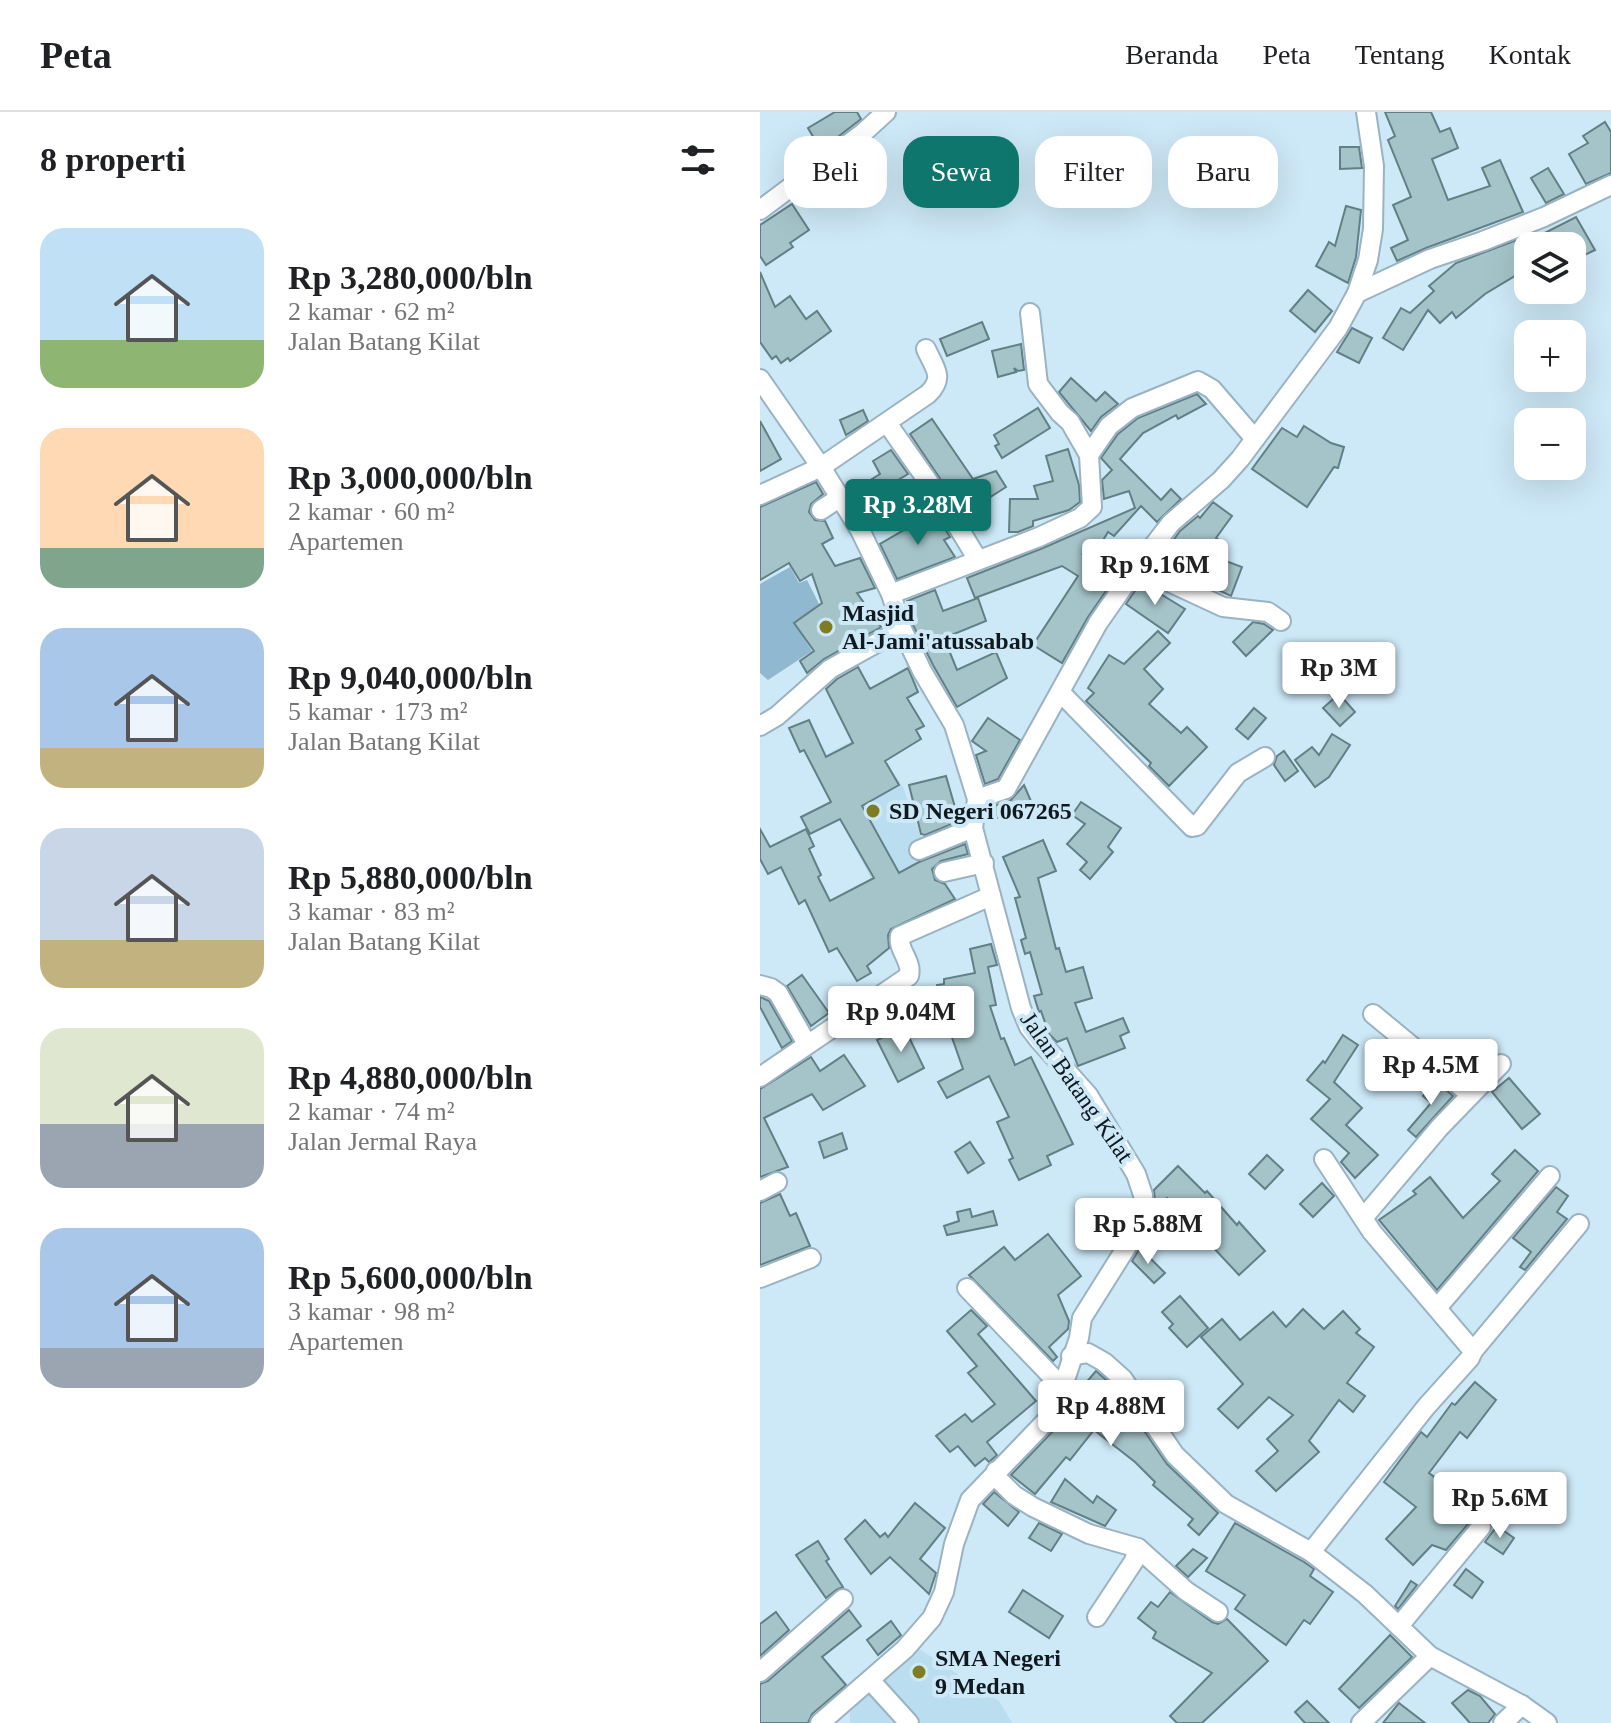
<!DOCTYPE html>
<html lang="id">
<meta charset="utf-8">
<style>
:root{--surface:#fff;--page:#f6f6f6;--text:#202124;--muted:#757577;--line:#e0e0e0;--accent:#0f766e}
body{margin:0;font-family:Georgia,serif;background:var(--page);color:var(--text);height:100vh;display:flex;flex-direction:column;font-size:30px;white-space:nowrap}
*{box-sizing:border-box;margin:0}
p{font-size:26px;color:var(--muted)}
.icon{flex:none;width:44px;height:44px;fill:none;stroke:currentColor;stroke-width:2;stroke-linecap:round;stroke-linejoin:round}
.map{position:relative;flex:1;overflow:hidden}
.details{display:flex;flex-direction:column;background:var(--surface);width:760px}
.details>*{flex:none}
.banner{position:absolute;left:24px;top:24px;width:706px;height:72px;display:flex;gap:16px}
.controls{position:absolute;left:754px;top:120px;display:grid;gap:16px}
.controls a{display:grid;place-items:center;width:72px;height:72px;border-radius:16px;background:var(--surface);box-shadow:0 8px 32px #0002;font-size:40px}
.price{position:absolute;translate:-50% -68px;padding:0 18px;border-radius:8px;background:#fff;color:#222;font-size:26px;line-height:52px;filter:drop-shadow(0 2px 4px #0008)}
.price::after{content:'';position:absolute;left:50%;top:48px;width:24px;height:18px;margin-left:-12px;background:inherit;clip-path:polygon(0 0,100% 0,50% 100%)}
.price.active{background:var(--accent);color:#fff}
ul{padding:0;list-style:none}
li{display:flex;align-items:center;gap:24px;height:200px;padding:0 40px}
li span{display:grid;place-items:center;flex:none;width:224px;height:160px;border-radius:24px;color:#555}
li>.icon{margin-inline-start:auto}
span .icon{width:96px;height:96px;fill:#fffc;stroke-width:1}
li b{font-size:34px}
h2{display:flex;justify-content:space-between;align-items:center;height:96px;padding:0 40px;font-size:34px}
.chip{padding:0 28px;border-radius:24px;background:var(--surface);box-shadow:0 8px 32px #0002;font-size:28px;line-height:72px}
.chip.active{background:var(--accent);color:#fff}
header{display:flex;align-items:center;gap:48px;box-sizing:border-box;height:112px;padding:0 40px;background:var(--surface);border-bottom:2px solid var(--line)}
header strong{font-size:38px}
nav{display:flex;gap:44px;margin-inline-start:auto;font-size:28px}
main{display:flex;flex:1;min-height:0}
.map>svg:first-child{display:block}
</style>
<header>
<strong>Peta</strong>
<nav><a>Beranda</a><a>Peta</a><a>Tentang</a><a>Kontak</a></nav>
</header>
<main>
<section class="details">
<h2>8 properti<svg class="icon" aria-label="filters" viewBox="0 0 24 24"><path d="M4 7h16M4 17h16"/><circle cx="9" cy="7" r="2"/><circle cx="15" cy="17" r="2"/></svg></h2>
<ul>
<li><span style="background:linear-gradient(#bfe0f5 70%,#8fb573 0)"><svg class="icon" aria-label="home" viewBox="0 0 24 24"><path d="M3 11l9-7 9 7M6 9v11h12V9"/></svg></span><div><b>Rp 3,280,000/bln</b><p>2 kamar · 62 m²</p><p>Jalan Batang Kilat</p></div></li>
<li><span style="background:linear-gradient(#ffd9b3 75%,#7fa58c 0)"><svg class="icon" aria-label="home" viewBox="0 0 24 24"><path d="M3 11l9-7 9 7M6 9v11h12V9"/></svg></span><div><b>Rp 3,000,000/bln</b><p>2 kamar · 60 m²</p><p>Apartemen</p></div></li>
<li><span style="background:linear-gradient(#a9c7e8 75%,#c2b280 0)"><svg class="icon" aria-label="home" viewBox="0 0 24 24"><path d="M3 11l9-7 9 7M6 9v11h12V9"/></svg></span><div><b>Rp 9,040,000/bln</b><p>5 kamar · 173 m²</p><p>Jalan Batang Kilat</p></div></li>
<li><span style="background:linear-gradient(#c9d6e8 70%,#c2b280 0)"><svg class="icon" aria-label="home" viewBox="0 0 24 24"><path d="M3 11l9-7 9 7M6 9v11h12V9"/></svg></span><div><b>Rp 5,880,000/bln</b><p>3 kamar · 83 m²</p><p>Jalan Batang Kilat</p></div></li>
<li><span style="background:linear-gradient(#dfe7d0 60%,#9aa5b1 0)"><svg class="icon" aria-label="home" viewBox="0 0 24 24"><path d="M3 11l9-7 9 7M6 9v11h12V9"/></svg></span><div><b>Rp 4,880,000/bln</b><p>2 kamar · 74 m²</p><p>Jalan Jermal Raya</p></div></li>
<li><span style="background:linear-gradient(#a9c7e8 75%,#9aa5b1 0)"><svg class="icon" aria-label="home" viewBox="0 0 24 24"><path d="M3 11l9-7 9 7M6 9v11h12V9"/></svg></span><div><b>Rp 5,600,000/bln</b><p>3 kamar · 98 m²</p><p>Apartemen</p></div></li>
</ul>
</section>
<div class="map">
<svg width="851" height="1611" viewBox="0 0 851 1611">
<rect width="100%" height="100%" fill="#cde8f7"/>
<g fill="#bbddf0">
<polygon points="107,621 143,675 160,722 170,742 115,774 50,651"/>
<polygon points="150,1531 239,1589 252,1611 90,1611 90,1594"/>
</g>
<polygon fill="#90b9d1" points="30,455 39,471 47,468 59,492 34,511 52,539 8,568 0,561 0,472"/>
<g fill="#a5c4c9" stroke="#617f84" stroke-width="2">
<polygon points="75,0 97,0 101,7 61,38 48,16"/>
<polygon points="625,0 671,0 680,20 690,16 698,36 672,47 688,88 730,74 722,56 740,48 763,100 666,136 637,149 631,136 648,128 633,93 651,85 628,28 635,24"/>
<polygon points="845,10 851,20 851,61 826,72 809,42 828,31 823,24"/>
<polygon points="580,35 599,35 602,56 580,57"/>
<polygon points="788,56 804,82 786,91 771,66"/>
<polygon points="32,92 49,118 30,131 33,135 6,153 0,144 0,113"/>
<polygon points="586,94 601,98 596,145 588,171 556,154 569,130 575,134"/>
<polygon points="816,105 835,138 812,149 812,134 768,134 768,156 725,182 696,206 692,200 680,211 668,198 643,238 623,226 641,196 650,201 674,179 669,174 696,151 762,126 765,131"/>
<polygon points="0,160 15,195 30,184 46,207 57,199 71,219 30,249 28,246 21,251 16,244 12,247 0,230"/>
<polygon points="548,178 572,199 555,220 530,199"/>
<polygon points="222,210 229,227 187,244 180,227"/>
<polygon points="592,216 612,226 599,251 577,240"/>
<polygon points="261,232 264,258 258,259 254,256 256,260 238,265 232,239"/>
<polygon points="311,266 336,289 345,280 358,292 341,305 331,319 299,280"/>
<polygon points="437,282 446,292 418,307 416,303 383,321 360,347 401,388 411,377 421,387 397,410 381,394 354,424 348,420 342,430 323,442 357,463 328,505 302,551 273,533 318,464 302,454 215,486 207,466 283,436 375,396 369,379 344,387 342,368 352,358 341,346 358,322 378,306"/>
<polygon points="278,296 290,316 242,346 235,334 239,332 234,323"/>
<polygon points="103,298 108,309 86,323 80,308"/>
<polygon points="172,307 213,367 236,359 246,375 204,402 150,322"/>
<polygon points="0,309 21,347 0,359"/>
<polygon points="544,314 571,331 584,335 578,356 574,355 547,395 492,357 522,316 537,325"/>
<polygon points="308,337 319,373 320,390 309,398 273,409 273,414 258,420 249,420 250,387 278,387 274,374 293,369 286,344"/>
<polygon points="131,338 148,362 98,392 91,380 120,362 113,349"/>
<polygon points="56,370 63,382 51,392 49,400 55,408 65,409 73,426 62,432 75,454 100,446 115,476 97,481 121,515 64,547 47,561 40,549 54,539 34,511 62,491 52,462 40,469 29,451 0,468 0,395"/>
<polygon points="453,390 472,404 456,426 464,431 455,445 482,455 471,484 398,450 420,419 438,404 440,406"/>
<polygon points="175,400 190,425 184,428 195,445 137,467 120,432"/>
<polygon points="381,470 425,497 408,521 366,492"/>
<polygon points="175,478 183,499 218,486 226,509 184,526 197,558 236,540 247,566 197,595 173,553 153,513 147,489"/>
<polygon points="493,510 504,512 513,518 486,544 473,530"/>
<polygon points="398,519 410,531 384,557 403,577 389,592 421,621 427,615 447,635 409,674 389,654 391,651 326,589 334,581 328,576 349,543 364,552"/>
<polygon points="98,555 110,577 148,556 158,580 147,586 164,614 156,618 161,627 125,649 139,673 102,694 139,761 159,750 205,732 208,742 181,749 172,757 175,768 185,772 195,787 131,817 128,823 129,836 107,854 111,861 97,869 77,836 69,840 45,788 39,792 21,755 8,762 0,747 0,717 10,735 46,717 54,734 49,737 61,763 58,765 70,789 114,766 80,707 50,722 41,705 71,690 44,638 40,640 29,616 49,608 66,645 93,631 66,577 77,567"/>
<polygon points="579,582 595,600 580,614 563,596"/>
<polygon points="494,596 506,606 488,627 476,617"/>
<polygon points="228,606 260,628 238,667 225,672 216,643 226,639 212,629"/>
<polygon points="572,622 590,633 569,665 555,675 535,648 552,635 559,643"/>
<polygon points="524,639 538,659 525,669 514,653 517,644"/>
<polygon points="186,664 199,709 165,723 161,722 149,673"/>
<polygon points="264,673 279,708 265,695 229,709 228,696 251,688"/>
<polygon points="321,690 361,716 348,735 353,740 330,767 320,758 327,750 307,732 325,712 312,703"/>
<polygon points="283,728 296,759 278,766 296,837 299,836 306,860 323,855 332,886 315,891 326,920 363,906 369,920 360,924 365,936 318,954 307,926 297,930 289,922 281,899 279,900 274,884 282,882 270,840 265,842 261,828 266,826 255,786 260,785 243,745"/>
<polygon points="231,832 237,853 228,855 236,893 230,894 241,927 244,926 255,953 271,945 313,1032 287,1044 291,1053 259,1068 249,1048 253,1046 237,1010 249,1005 229,964 187,986 178,970 203,957 188,914 196,911 192,887 180,890 177,873 184,872 184,867 215,861 210,837"/>
<polygon points="42,863 69,901 51,914 27,874"/>
<polygon points="0,885 9,889 32,929 22,936 0,895"/>
<polygon points="144,915 164,956 138,970 117,928"/>
<polygon points="583,923 598,933 574,970 602,996 586,1013 618,1043 595,1066 581,1050 589,1041 551,1007 570,987 547,968 563,949 565,951"/>
<polygon points="84,943 105,974 63,998 52,982 4,1006 28,1055 0,1065 0,977 51,945 60,959"/>
<polygon points="749,966 780,1002 762,1017 732,980"/>
<polygon points="676,969 693,984 656,1025 648,1018 671,991 663,984"/>
<polygon points="82,1021 87,1037 64,1046 59,1030"/>
<polygon points="210,1030 224,1051 208,1061 195,1040"/>
<polygon points="755,1038 778,1059 677,1178 619,1108 656,1082 653,1079 670,1065 703,1106 740,1069 732,1062"/>
<polygon points="507,1043 523,1058 505,1077 489,1062"/>
<polygon points="418,1054 445,1081 447,1079 477,1113 479,1110 505,1139 479,1163 407,1086 400,1093 395,1089 394,1078"/>
<polygon points="562,1071 574,1084 553,1105 540,1092"/>
<polygon points="796,1075 808,1084 797,1100 807,1107 765,1158 760,1155 771,1140 753,1126"/>
<polygon points="20,1082 30,1104 36,1101 50,1134 0,1153 0,1091"/>
<polygon points="362,1089 371,1099 349,1118 340,1108"/>
<polygon points="210,1097 212,1105 233,1099 237,1113 187,1123 184,1114 199,1109 197,1100"/>
<polygon points="288,1122 321,1164 298,1183 309,1209 308,1217 289,1235 297,1245 293,1249 209,1163 244,1135 255,1148"/>
<polygon points="380,1136 405,1161 394,1171 372,1149"/>
<polygon points="420,1184 448,1216 427,1235 409,1216 413,1212 402,1200"/>
<polygon points="543,1197 564,1217 583,1199 600,1217 596,1221 614,1235 587,1271 605,1284 593,1300 579,1288 549,1329 559,1340 516,1379 496,1359 518,1339 507,1327 533,1303 509,1285 478,1316 458,1297 483,1272 441,1225 462,1207 480,1228 513,1200 526,1215"/>
<polygon points="211,1198 227,1214 218,1222 276,1289 227,1330 237,1343 229,1350 225,1346 215,1354 198,1334 190,1340 176,1324 205,1302 212,1310 235,1292 208,1261 217,1254 187,1219"/>
<polygon points="336,1259 354,1275 407,1352 458,1401 439,1423 428,1413 433,1407 393,1373 395,1370 375,1350 334,1318 310,1348 306,1345 275,1382 251,1363 296,1316 308,1296 307,1293"/>
<polygon points="715,1270 736,1288 707,1326 700,1320 669,1361 693,1379 684,1390 712,1401 708,1412 686,1438 672,1433 653,1453 626,1427 656,1395 624,1370 661,1320 667,1325 692,1291 695,1293"/>
<polygon points="305,1367 333,1391 337,1384 356,1398 345,1414 291,1390"/>
<polygon points="234,1380 259,1400 248,1414 223,1392"/>
<polygon points="155,1391 185,1416 160,1447 176,1461 169,1482 130,1445 111,1462 85,1427 105,1408 120,1425 125,1421 128,1425"/>
<polygon points="279,1411 302,1422 291,1439 269,1426"/>
<polygon points="475,1411 544,1450 554,1457 550,1464 573,1480 550,1512 544,1508 526,1533 475,1497 485,1483 446,1459"/>
<polygon points="737,1414 754,1426 743,1442 725,1430"/>
<polygon points="58,1429 69,1447 66,1449 83,1475 76,1478 66,1486 36,1443"/>
<polygon points="433,1437 447,1446 428,1465 416,1454"/>
<polygon points="706,1457 723,1470 712,1486 694,1473"/>
<polygon points="651,1469 657,1473 638,1497 635,1494"/>
<polygon points="263,1478 303,1504 289,1526 249,1500"/>
<polygon points="410,1480 452,1510 458,1512 467,1507 508,1549 442,1611 417,1611 410,1604 452,1561 393,1526 396,1520 378,1506 391,1490 398,1495"/>
<polygon points="89,1498 101,1514 62,1545 86,1573 52,1602 48,1611 0,1611 0,1572 8,1569"/>
<polygon points="16,1500 29,1518 0,1544 0,1512"/>
<polygon points="131,1509 141,1523 118,1543 107,1528"/>
<polygon points="630,1523 652,1545 599,1596 579,1577"/>
<polygon points="708,1578 720,1584 735,1602 728,1611 710,1611 692,1591"/>
<polygon points="547,1589 569,1611 545,1611 535,1600"/>
<polygon points="639,1591 665,1611 623,1611"/>
</g>
<g fill="none" stroke-linecap="round" stroke-linejoin="round">
<g stroke="#9ab3c2" stroke-width="22">
<g id="minor">
<polyline points="0,98 103,21 126,0"/>
<polyline points="597,181 670,147 723,129 784,105 851,73"/>
<polyline points="0,267 61,355 100,418 131,482 142,517 162,559 194,613 217,687 213,716 261,896 269,915 279,928 328,983 376,1062 383,1083 384,1102 381,1112 322,1206 319,1226 305,1268 287,1308 210,1388 194,1432 184,1480 172,1506 145,1537 60,1611"/>
<polyline points="127,311 186,395 218,448"/>
<polyline points="329,343 349,314 372,296 438,269 452,277 495,327"/>
<path d="M 0,383 L 61,355 L 168,282 C 185,265 175,257 166,237"/>
<polyline points="61,398 79,386"/>
<polyline points="377,455 463,495 508,500 521,509"/>
<polyline points="131,482 279,425 320,406 332,395 329,343 310,310 300,301 278,272 270,201"/>
<polyline points="301,581 432,715 437,714 478,661 505,645"/>
<polyline points="0,614 17,604 70,557 142,517"/>
<polyline points="217,687 246,677 338,511 377,455 411,411 461,368 480,347 578,216 597,181 608,148 613,117 614,54 606,0"/>
<polyline points="159,738 213,716"/>
<polyline points="184,760 224,751"/>
<polyline points="0,873 11,876 18,881 47,932"/>
<polyline points="613,902 711,983"/>
<path d="M 0,965 L 149,864 C 153,849 137,838 140,824 L 231,784"/>
<polyline points="0,1079 17,1070"/>
<polyline points="604,1105 680,1015 741,952"/>
<polyline points="0,1166 51,1146"/>
<polyline points="207,1176 302,1275"/>
<polyline points="677,1196 790,1064"/>
<polyline points="713,1239 819,1112"/>
<polyline points="311,1244 328,1241 344,1250 363,1267 415,1343 466,1392 551,1440 605,1482 670,1544 762,1593 787,1611"/>
<polyline points="236,1359 238,1367 254,1383 273,1395 329,1422 378,1436 426,1479 458,1500"/>
<polyline points="551,1440 666,1295 710,1246 713,1239 612,1120 564,1047"/>
<polyline points="337,1505 374,1449 378,1436"/>
<polyline points="639,1514 721,1415"/>
<polyline points="0,1560 83,1487"/>
<polyline points="110,1568 149,1611"/>
<polyline points="601,1611 670,1544"/>
<polyline points="743,1611 762,1593"/>
</g>
</g>
<use href="#minor" stroke="#fff" stroke-width="18"/>
</g>
<g fill="#7f7c23" stroke="#cde8f7" stroke-width="3">
<circle cx="66" cy="515" r="8"/>
<circle cx="113" cy="699" r="8"/>
<circle cx="159" cy="1560" r="8"/>
</g>
<g text-anchor="middle" dominant-baseline="central" stroke-width="8" stroke-linejoin="round" paint-order="stroke">
<g font-size="24" font-weight="bold" fill="#10191f" stroke="#cde8f7" text-anchor="start">
<text x="82" y="501">Masjid<tspan x="82" dy="28">Al-Jami'atussabab</tspan></text>
<text x="129" y="699">SD Negeri 067265</text>
<text x="175" y="1546">SMA Negeri<tspan x="175" dy="28">9 Medan</tspan></text>
</g>
<g font-size="24" fill="#10191f" stroke="#cde8f7">
<text transform="translate(317 975) rotate(55)">Jalan Batang Kilat</text>
</g>
</g>
</svg>
<div class="controls">
<a><svg class="icon" aria-label="layers" viewBox="0 0 24 24"><path d="M12 4l9 5-9 5-9-5zM3 14l9 5 9-5"/></svg></a>
<a>+</a>
<a>−</a>
</div>
<b class="price active" style="left:158px;top:435px">Rp 3.28M</b>
<b class="price" style="left:395px;top:495px">Rp 9.16M</b>
<b class="price" style="left:579px;top:598px">Rp 3M</b>
<b class="price" style="left:141px;top:942px">Rp 9.04M</b>
<b class="price" style="left:671px;top:995px">Rp 4.5M</b>
<b class="price" style="left:388px;top:1154px">Rp 5.88M</b>
<b class="price" style="left:351px;top:1336px">Rp 4.88M</b>
<b class="price" style="left:740px;top:1428px">Rp 5.6M</b>
<div class="banner">
<a class="chip">Beli</a>
<a class="chip active">Sewa</a>
<a class="chip">Filter</a>
<a class="chip">Baru</a>
</div>
</div>
</main>
